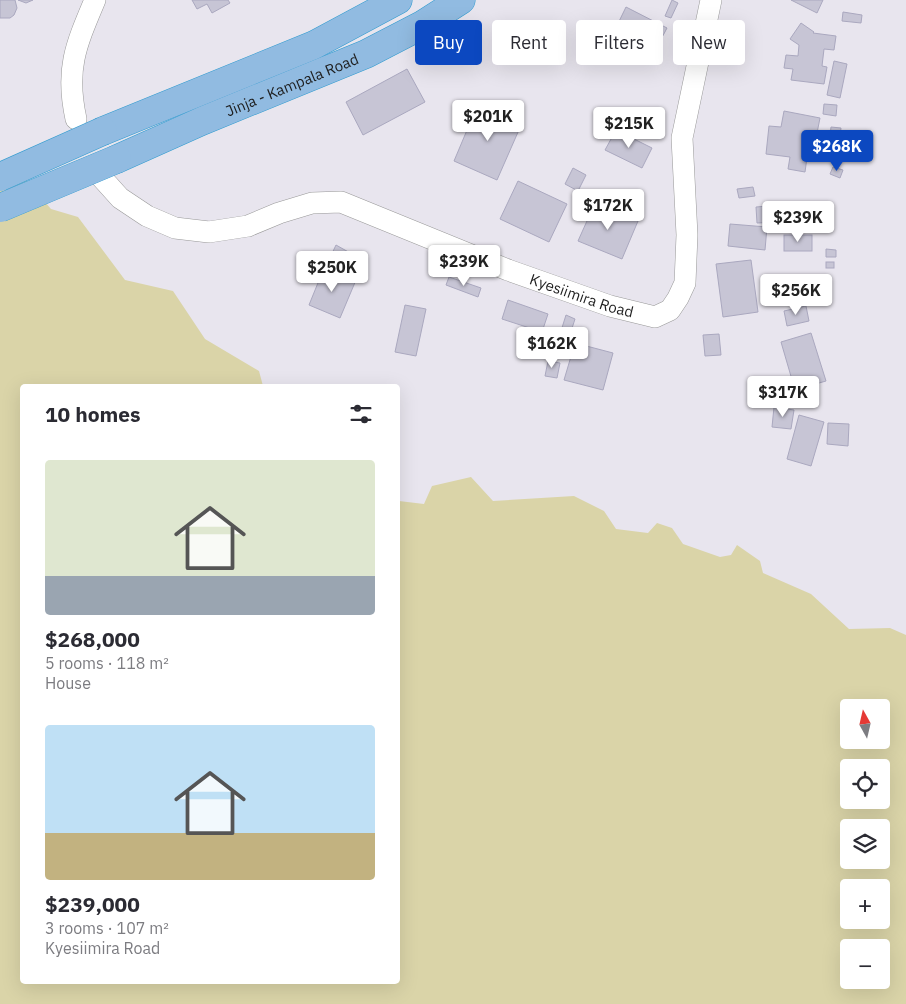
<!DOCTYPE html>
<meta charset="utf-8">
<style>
:root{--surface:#fff;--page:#f2f2f3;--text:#2b2b33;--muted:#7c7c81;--accent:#0c48c0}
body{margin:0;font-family:"IBM Plex Sans",sans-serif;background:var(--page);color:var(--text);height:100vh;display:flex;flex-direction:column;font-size:19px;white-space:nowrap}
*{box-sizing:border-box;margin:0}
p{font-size:16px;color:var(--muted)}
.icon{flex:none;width:28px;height:28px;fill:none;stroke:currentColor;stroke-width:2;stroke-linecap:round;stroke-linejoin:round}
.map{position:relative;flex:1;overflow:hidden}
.details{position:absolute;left:20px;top:384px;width:380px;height:600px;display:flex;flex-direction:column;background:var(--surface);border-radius:5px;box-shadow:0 5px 20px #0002}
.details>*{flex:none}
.hud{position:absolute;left:415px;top:20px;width:415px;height:45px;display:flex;gap:10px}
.needle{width:32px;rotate:352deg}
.buttons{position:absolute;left:840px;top:699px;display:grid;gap:10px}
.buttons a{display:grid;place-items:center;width:50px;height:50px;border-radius:5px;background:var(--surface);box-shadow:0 5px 20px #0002;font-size:25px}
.price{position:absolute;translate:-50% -42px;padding:0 11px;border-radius:5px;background:#fff;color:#222;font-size:16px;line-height:32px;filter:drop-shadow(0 1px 2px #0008)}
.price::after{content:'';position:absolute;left:50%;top:30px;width:15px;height:11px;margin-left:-8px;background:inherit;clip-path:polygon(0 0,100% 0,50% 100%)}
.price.active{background:var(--accent);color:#fff}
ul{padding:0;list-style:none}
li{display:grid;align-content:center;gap:10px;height:265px;padding:0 25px}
li span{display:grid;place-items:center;height:155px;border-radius:5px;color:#555}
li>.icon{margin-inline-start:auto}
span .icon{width:90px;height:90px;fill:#fffc;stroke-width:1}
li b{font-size:21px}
h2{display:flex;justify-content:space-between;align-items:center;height:60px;padding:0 25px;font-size:21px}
.pill{padding:0 18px;border-radius:5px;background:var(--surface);box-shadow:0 5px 20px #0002;font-size:18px;line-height:45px}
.pill.active{background:var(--accent);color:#fff}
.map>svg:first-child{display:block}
</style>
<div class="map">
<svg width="906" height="1004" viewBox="0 0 906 1004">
<rect width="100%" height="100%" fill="#e8e5ee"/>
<path fill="#dad4a8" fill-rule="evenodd" d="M 0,167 L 26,180 L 51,209 L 78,217 L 125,280 L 173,291 L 205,339 L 259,371 L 263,386 L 22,386 L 22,981 L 398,981 L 398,502 L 399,501 L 424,504 L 432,486 L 471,477 L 493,501 L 574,496 L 604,511 L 616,529 L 648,533 L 657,523 L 672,528 L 683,544 L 720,557 L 731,555 L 737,545 L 760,561 L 763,573 L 811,594 L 849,629 L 890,628 L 906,635 L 906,1004 L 0,1004 ZM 849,708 L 881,708 L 881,740 L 849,740 ZM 849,768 L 881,768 L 881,800 L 849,800 ZM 849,828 L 881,828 L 881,860 L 849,860 ZM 849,888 L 881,888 L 881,920 L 849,920 ZM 849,948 L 881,948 L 881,980 L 849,980 Z"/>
<g fill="#c7c5d5" stroke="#aaa8bf">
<polygon points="0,0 15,0 17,8 14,15 10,18 0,18"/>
<polygon points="18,0 33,0 26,3"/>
<polygon points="192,0 228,0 230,3 212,13 207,4 197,9"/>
<polygon points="672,0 678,3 671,18 665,16"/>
<polygon points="791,0 823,0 817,13"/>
<polygon points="626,7 667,28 650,60 610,40"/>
<polygon points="843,12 862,15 861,23 842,21"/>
<polygon points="801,23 814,32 813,33 836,36 834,50 824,49 822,66 827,67 824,84 791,80 793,69 784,68 786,55 798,56 799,45 790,39"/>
<polygon points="834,61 847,64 840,98 827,95"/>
<polygon points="407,69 425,102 363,135 346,102"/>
<polygon points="478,104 522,123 497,180 454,161"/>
<polygon points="824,104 837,105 836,116 823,114"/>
<polygon points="784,111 820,118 816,138 810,136 805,172 788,169 790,157 766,154 769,126 781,127"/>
<polygon points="831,127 841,128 840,136 830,136"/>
<polygon points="616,130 652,148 642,168 605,150"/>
<polygon points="833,167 843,170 840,178 830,174"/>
<polygon points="573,168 586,175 578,191 565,184"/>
<polygon points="518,181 567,204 549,242 500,219"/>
<polygon points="753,187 755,196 739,198 737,189"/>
<polygon points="595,203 638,221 622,259 578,241"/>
<polygon points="781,205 782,222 757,223 756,207"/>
<polygon points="730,224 767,227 765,250 728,246"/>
<rect x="784" y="235" width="28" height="16"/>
<polygon points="336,245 352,254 344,270 328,262"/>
<polygon points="826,249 836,250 836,257 826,257"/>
<polygon points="751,260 758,312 723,317 716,264"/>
<rect x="826" y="262" width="8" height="6"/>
<polygon points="324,268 356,280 340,318 309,305"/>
<polygon points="449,277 481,288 478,297 446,285"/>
<polygon points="508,300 548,314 542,332 502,319"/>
<polygon points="405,305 426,309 416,356 395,352"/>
<polygon points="806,306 809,321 787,326 784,311"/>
<polygon points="566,315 575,319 564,353 555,350"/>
<polygon points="811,333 826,381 795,390 781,342"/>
<polygon points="719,334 721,355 705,356 703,335"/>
<polygon points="575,343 613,353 603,390 564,380"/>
<polygon points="548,361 560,363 557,378 545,376"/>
<polygon points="774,407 794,410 791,429 772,427"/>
<polygon points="799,415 824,422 811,466 787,459"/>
<polygon points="828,423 849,424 848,446 827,444"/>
</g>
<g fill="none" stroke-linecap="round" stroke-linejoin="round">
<g stroke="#989898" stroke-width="22">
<g id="minor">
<path d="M 76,119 C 65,69 76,45 95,0"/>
<path id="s1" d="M 102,178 L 120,198 L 147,216 L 175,228 L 209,232 L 248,226 L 279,213 L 312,203 L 341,202 L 508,270 L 610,306 L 655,317 L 670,310 L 678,298 L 685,283 L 687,235 L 682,138 L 711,0"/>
</g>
</g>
<g stroke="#2f9bcf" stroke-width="29">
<g id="highway">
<polyline points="103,131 314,45 398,0"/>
<path id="s2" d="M 117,159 L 202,121 L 366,54 L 422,25 L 461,0"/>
</g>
</g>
<use href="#minor" stroke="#fff" stroke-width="21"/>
<use href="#highway" stroke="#91bbe1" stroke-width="28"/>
<g stroke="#2f9bcf" stroke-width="29" stroke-linecap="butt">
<g id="highway-bridge">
<polyline points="0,177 103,131"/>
<polyline points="0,208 117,159"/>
</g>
</g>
<use href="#highway-bridge" stroke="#91bbe1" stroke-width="28"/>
</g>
<g text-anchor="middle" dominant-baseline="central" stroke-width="4" stroke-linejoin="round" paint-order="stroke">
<g font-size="15" fill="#1e1e1e" stroke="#fff">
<text stroke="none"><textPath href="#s2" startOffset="190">Jinja - Kampala Road</textPath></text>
<text stroke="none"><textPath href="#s1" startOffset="519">Kyesiimira Road</textPath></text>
</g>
</g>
</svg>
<div class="buttons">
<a><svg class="needle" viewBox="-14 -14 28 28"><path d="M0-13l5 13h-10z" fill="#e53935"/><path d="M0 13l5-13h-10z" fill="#7c7c81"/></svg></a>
<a><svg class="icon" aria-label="locate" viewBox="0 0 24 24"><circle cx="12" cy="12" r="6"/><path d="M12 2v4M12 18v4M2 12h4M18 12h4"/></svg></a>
<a><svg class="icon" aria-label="layers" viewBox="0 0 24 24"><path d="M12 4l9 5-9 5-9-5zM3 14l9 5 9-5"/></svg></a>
<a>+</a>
<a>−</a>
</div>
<b class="price" style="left:488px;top:142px">$201K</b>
<b class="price" style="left:629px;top:149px">$215K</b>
<b class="price active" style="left:837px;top:172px">$268K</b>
<b class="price" style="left:608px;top:231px">$172K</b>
<b class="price" style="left:798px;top:243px">$239K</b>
<b class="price" style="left:464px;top:287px">$239K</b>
<b class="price" style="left:332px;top:293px">$250K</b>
<b class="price" style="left:796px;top:316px">$256K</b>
<b class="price" style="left:552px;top:369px">$162K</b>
<b class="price" style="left:783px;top:418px">$317K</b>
<div class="hud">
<a class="pill active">Buy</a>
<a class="pill">Rent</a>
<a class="pill">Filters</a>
<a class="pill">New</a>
</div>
<section class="details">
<h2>10 homes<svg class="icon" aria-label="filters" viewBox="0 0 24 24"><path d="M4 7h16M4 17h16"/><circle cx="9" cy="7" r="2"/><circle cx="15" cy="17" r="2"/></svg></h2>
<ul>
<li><span style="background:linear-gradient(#dfe7d0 75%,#9aa5b1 0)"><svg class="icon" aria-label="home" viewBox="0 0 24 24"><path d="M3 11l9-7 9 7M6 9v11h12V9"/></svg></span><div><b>$268,000</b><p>5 rooms · 118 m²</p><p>House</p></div></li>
<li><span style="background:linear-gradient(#bfe0f5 70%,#c2b280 0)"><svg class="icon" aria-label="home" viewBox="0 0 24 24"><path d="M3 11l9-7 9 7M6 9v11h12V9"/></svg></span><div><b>$239,000</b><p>3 rooms · 107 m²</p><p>Kyesiimira Road</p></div></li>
</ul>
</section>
</div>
